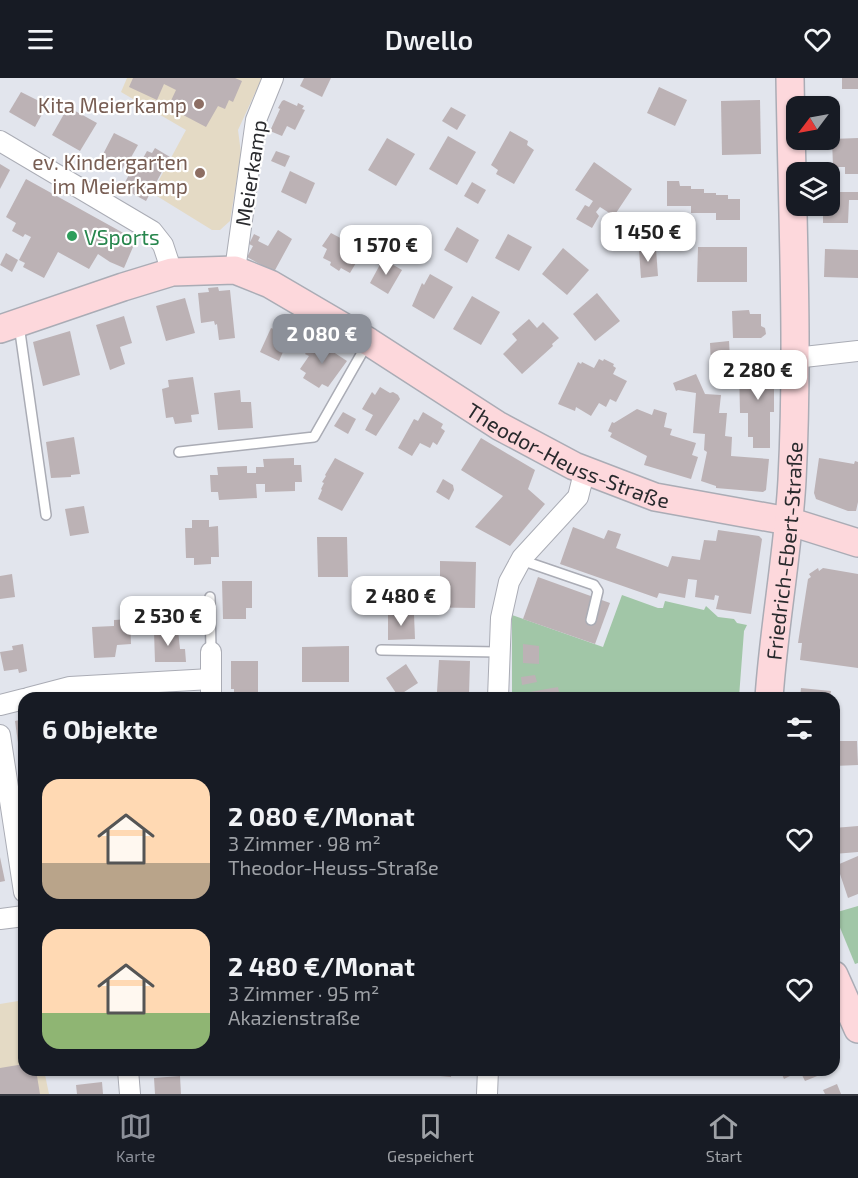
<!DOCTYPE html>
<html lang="de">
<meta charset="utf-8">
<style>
:root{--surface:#171b24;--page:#242831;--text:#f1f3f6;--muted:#9ea1a6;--line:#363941;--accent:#8c9099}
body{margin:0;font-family:"Exo 2",sans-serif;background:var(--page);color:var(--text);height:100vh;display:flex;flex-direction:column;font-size:22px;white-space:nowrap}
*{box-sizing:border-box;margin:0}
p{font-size:20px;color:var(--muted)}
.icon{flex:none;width:33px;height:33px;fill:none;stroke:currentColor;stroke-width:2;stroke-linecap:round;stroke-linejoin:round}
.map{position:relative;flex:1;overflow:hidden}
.panel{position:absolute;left:18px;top:614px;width:822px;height:384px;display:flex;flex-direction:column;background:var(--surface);border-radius:18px;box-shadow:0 2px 4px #0004}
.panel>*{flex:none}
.needle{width:39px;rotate:238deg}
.buttons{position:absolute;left:786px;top:18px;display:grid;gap:12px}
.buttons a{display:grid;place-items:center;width:54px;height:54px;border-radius:12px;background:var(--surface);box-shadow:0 2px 4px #0004;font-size:30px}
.price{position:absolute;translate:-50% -51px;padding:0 14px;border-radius:12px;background:#fff;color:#222;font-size:20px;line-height:39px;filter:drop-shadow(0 2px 3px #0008)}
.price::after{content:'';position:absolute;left:50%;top:36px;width:18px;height:14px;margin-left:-9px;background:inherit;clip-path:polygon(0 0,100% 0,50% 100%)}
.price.active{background:var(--accent);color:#fff}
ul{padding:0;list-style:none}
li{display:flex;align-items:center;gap:18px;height:150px;padding:0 24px}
li span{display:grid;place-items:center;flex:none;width:168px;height:120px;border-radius:18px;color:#555}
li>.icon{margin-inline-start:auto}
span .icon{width:72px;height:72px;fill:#fffc;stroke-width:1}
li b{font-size:26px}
h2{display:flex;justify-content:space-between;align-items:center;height:72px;padding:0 24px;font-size:26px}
header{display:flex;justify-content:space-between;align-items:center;height:78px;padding:0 24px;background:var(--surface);font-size:27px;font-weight:600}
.tabs{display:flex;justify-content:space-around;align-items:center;height:84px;border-top:2px solid var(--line);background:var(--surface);font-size:16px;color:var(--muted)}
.tabs a{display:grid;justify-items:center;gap:3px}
.tabs .active{color:var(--accent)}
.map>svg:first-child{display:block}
</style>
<header><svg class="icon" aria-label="menu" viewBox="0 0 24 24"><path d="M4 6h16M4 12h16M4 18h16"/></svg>Dwello<svg class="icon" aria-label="heart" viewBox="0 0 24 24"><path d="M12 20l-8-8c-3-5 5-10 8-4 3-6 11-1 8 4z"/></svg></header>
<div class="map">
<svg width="858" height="1016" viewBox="0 0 858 1016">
<rect width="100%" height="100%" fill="#e2e5ed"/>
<g fill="#e4dac5">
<polygon points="127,0 262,0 238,52 241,75 230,143 220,152 212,152 152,115 186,52 121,14"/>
<polygon points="24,922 24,992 44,992 49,1016 0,1016 0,926"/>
</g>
<g fill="#a1c6a7">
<polygon points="622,517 658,530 663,530 665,523 704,532 706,528 718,539 734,541 737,545 747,547 744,553 739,619 512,620 512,537 603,569"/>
<polygon points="858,828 858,885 855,886 834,835"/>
</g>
<g fill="#bcb2b5">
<polygon points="133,0 235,0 242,3 233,24 229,22 225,31 218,28 206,49 168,29 176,12 164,6 157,22 129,9"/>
<polygon points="304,0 331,0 322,19 300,8"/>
<rect x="842" y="0" width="16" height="11"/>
<polygon points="659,9 687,22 675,48 647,35"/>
<polygon points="21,14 47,27 35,49 9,34"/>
<polygon points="284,22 297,28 298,25 304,28 302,31 305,32 295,52 287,48 282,58 270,53 280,31 278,30 282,23"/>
<polygon points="760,22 761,76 722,77 721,23"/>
<polygon points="68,29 97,45 80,73 52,57"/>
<polygon points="451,29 466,37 457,52 442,43"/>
<polygon points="510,53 528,63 527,67 534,72 514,106 496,96 498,92 491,87"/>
<polygon points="114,55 138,67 129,83 127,82 121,93 100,82"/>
<polygon points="448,58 476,74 457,107 429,91"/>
<polygon points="387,60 415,76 396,108 368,92"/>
<polygon points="858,60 858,96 845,96 845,89 833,89 832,61"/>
<polygon points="155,70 170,79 146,123 122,110 133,89 137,91 147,73 152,75"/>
<polygon points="276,73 290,78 285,89 271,83"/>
<polygon points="594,84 632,111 614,138 600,129 596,134 599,138 592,150 576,141 585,127 589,129 593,123 575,112"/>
<polygon points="0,86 10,92 0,111"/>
<polygon points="290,93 315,105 306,126 281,114"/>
<polygon points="26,101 136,162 124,190 110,184 98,176 89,191 58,174 44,200 23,189 25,185 19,182 31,159 25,156 23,159 12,153 16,145 6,139"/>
<polygon points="667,103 679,103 680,108 691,108 691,111 704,111 704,115 716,115 716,117 728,117 728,121 740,121 740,142 716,142 716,135 691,135 691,128 667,128"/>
<polygon points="472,104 486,112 478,126 464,118"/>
<polygon points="830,114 858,114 858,122 849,122 848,145 823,145 823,128 830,128"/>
<polygon points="457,149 479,162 467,185 444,172"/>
<polygon points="278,152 292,161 274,194 247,179 253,168 249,166 254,156 260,159 258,163 268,168"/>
<polygon points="331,155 346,163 347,161 351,163 349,165 363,173 350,195 341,190 339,193 330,187 331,184 323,180 327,171 322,168"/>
<polygon points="508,156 532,169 519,193 495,180"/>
<polygon points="698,169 747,169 747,204 697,204"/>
<polygon points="563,170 589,192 567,217 542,196"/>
<polygon points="656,171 658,198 641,200 639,172"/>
<polygon points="825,171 858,172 858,200 824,199"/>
<polygon points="6,175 18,182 12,194 0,187"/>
<polygon points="383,181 402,192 388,216 370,205"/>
<polygon points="430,196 453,209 434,241 412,228 422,205 424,207"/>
<polygon points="218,209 219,213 230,212 235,260 219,262 217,246 215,247 214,243 201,245 198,215 209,214 208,210"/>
<polygon points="597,215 620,243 595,263 573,236"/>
<polygon points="472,218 500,234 481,267 453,251"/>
<polygon points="185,220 195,255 166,263 156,228"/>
<polygon points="749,232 750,236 761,236 761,248 765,250 766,256 761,260 733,260 732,233"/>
<polygon points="124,238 132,265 120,269 125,286 110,292 96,247"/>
<polygon points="529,241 537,250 543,244 559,260 552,266 553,268 522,296 503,276 517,262 512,256"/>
<polygon points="271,250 290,258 279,283 260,274"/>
<polygon points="70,253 80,297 43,308 33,264"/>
<polygon points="315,262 347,283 328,309 322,306 319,310 303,300 306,295 300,291 309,278 305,276"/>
<polygon points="729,263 730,281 711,289 710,265"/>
<polygon points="599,281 603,283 604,281 614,286 613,288 616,290 613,296 627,303 616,324 610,321 606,329 599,325 591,338 576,329 575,333 558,326 578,284 581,286 582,284 594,290"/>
<polygon points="774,286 774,334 770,334 770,370 753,370 753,359 748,359 748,335 740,335 739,290 748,290 748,287"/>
<polygon points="696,296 705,316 721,317 719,335 727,335 725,358 732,359 731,378 769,381 766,412 763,414 716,410 716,408 701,403 707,374 704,372 705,356 693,355 696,315 678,312 676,313 673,305"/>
<polygon points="193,299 199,336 191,337 192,344 175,346 173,339 166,340 162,311 169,309 168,302"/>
<polygon points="380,309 390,315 393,314 398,317 400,321 376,358 365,352 373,337 362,331 372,314 375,317"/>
<polygon points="240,312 241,324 251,324 253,350 218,352 214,315"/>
<polygon points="637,331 652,337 654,331 667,335 664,349 672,351 670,357 696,365 692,377 698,379 691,401 644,387 647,378 610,359 612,355 608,353 612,344 614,345"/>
<polygon points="343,334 356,341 348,356 334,348"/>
<polygon points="423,334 443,346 441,350 445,353 437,367 433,364 430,370 420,365 412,378 398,370 414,341 418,343"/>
<polygon points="74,359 80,396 71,397 71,399 51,400 46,364"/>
<polygon points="481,360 535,392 528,411 545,426 510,468 475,449 503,418 461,392"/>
<polygon points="294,380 294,387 301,387 302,404 295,404 295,413 265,414 265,406 256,406 257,420 219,422 218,414 211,414 210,397 218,397 217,389 247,388 247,395 256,395 256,389 264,389 263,381"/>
<polygon points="335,380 364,395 342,433 318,421 322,412 321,411 324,405 322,404 326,398 325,397"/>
<polygon points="819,380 854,386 855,383 858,384 858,424 856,433 848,433 816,421 814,415"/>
<polygon points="443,401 453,407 454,412 449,422 436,414"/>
<polygon points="84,428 89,455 70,458 65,431"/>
<polygon points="192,442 209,442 209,449 218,448 219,479 211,479 211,486 194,487 194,480 186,480 185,450 192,450"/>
<polygon points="573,449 604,461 608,452 621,456 616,470 668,489 672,478 700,482 704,462 716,463 718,452 759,458 762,461 751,536 716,531 719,518 715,517 714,522 695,519 697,502 688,501 685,520 659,515 657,520 560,486"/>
<polygon points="317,459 347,459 348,499 318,499"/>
<polygon points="440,483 476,484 475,530 406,529 407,502 440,502"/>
<polygon points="818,490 819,493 823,490 858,496 858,590 800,582 802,565 798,565 808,501 811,499 809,496"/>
<polygon points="12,496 15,519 0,521 0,498"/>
<polygon points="538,499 610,525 595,566 523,541"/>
<polygon points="222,503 252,503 252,530 246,530 246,541 223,541"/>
<polygon points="149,524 160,526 157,543 146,541"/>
<polygon points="388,536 414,536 415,561 388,562"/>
<polygon points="130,541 131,566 117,567 115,579 94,580 92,549 114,548 114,542"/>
<polygon points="178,552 180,571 185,571 186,584 155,584 154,553"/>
<polygon points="23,566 27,593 19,595 18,591 4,593 0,574 13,572 12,568"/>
<polygon points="523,566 539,568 539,586 523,585"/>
<polygon points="349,568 349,604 302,604 302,569"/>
<polygon points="439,582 470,583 469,616 437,614"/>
<polygon points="231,583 258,583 258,619 234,619 234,611 231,611"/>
<polygon points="406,586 418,605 398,618 386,600"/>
<polygon points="535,597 537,604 522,607 521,599"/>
<polygon points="558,609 560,620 525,620 524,615"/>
<polygon points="801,610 831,613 830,620 800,620"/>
<polygon points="24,641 24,664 18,665 15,643"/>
<polygon points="834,663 857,663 858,687 834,688"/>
<polygon points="834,706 836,706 839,734 834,734"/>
<polygon points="858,748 858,774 834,776 834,750"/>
<polygon points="858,778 858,816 848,820 837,787"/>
<polygon points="0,779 5,803 0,804"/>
<polygon points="24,986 24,992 36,992 40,1016 0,1016 0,990"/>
<polygon points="429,992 452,992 451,999 429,997"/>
<polygon points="514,992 544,992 544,998 514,996"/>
<polygon points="599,992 637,992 637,996 599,994"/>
<polygon points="780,992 832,992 805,1003 800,993 784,1001"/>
<polygon points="180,998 181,1016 155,1016 154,1000"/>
<polygon points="102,1004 103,1016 77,1016 76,1007"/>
<polygon points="837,1006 841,1016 825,1016 823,1012"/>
</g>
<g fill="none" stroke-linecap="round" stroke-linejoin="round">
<g stroke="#aaacb5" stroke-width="12">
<g id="lane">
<polyline points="19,247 46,437"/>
<polyline points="179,374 314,359 367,266"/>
<polyline points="521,482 594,507 598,513 591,542"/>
<polyline points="210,519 211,574"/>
<polyline points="381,572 498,574"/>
</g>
</g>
<g stroke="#aaacb5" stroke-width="22">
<g id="street">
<polyline points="0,63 152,153 163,167 172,194"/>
<polyline points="235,192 256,42 273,0"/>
<polyline points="795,280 858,273"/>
<polyline points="28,620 70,609 211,601"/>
<polyline points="211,620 211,574"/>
<polyline points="498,620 501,540 509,504 522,480 578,419 585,391"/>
<polyline points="0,627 24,621"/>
<polyline points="0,657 24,814"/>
<polyline points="0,841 24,838"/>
<polyline points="128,992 130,1016"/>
<polyline points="487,1016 488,992"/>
</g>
</g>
<g stroke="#aaacb5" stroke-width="30">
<g id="secondary">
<path id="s1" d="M 0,251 L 123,209 L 172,194 L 235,192 L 270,206 L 369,264 L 499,348 L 574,388 L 655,419 L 788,443 L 858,465"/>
<path id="s2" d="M 769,620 C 774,547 788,475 792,402 C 799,268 792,134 790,0"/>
<polyline points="834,897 858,951"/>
</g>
</g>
<use href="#lane" stroke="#fff" stroke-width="9"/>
<use href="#street" stroke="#fff" stroke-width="20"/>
<use href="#secondary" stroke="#fdd8dc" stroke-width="27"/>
</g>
<g fill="#8d6e63" stroke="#fff" stroke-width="2">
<circle cx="199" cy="26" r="6"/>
<circle cx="200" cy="95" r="6"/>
</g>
<circle fill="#2e9e5b" stroke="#fff" stroke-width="2" cx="72" cy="158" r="6"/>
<g text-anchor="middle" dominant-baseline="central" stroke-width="4.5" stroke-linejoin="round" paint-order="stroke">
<g font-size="21" fill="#785e54" stroke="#fff" text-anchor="end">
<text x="187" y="26">Kita Meierkamp</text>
<text x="188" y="83">ev. Kindergarten<tspan x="188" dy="24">im Meierkamp</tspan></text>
</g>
<g font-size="21" fill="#292a2d" stroke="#fff">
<text transform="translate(250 95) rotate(-81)">Meierkamp</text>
<text stroke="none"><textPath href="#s1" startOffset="627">Theodor-Heuss-Straße</textPath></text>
<text stroke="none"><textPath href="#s2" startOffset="148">Friedrich-Ebert-Straße</textPath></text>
</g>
<g font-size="21" fill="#27864d" stroke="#fff" text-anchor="start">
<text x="84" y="158">VSports</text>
</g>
</g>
</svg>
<div class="buttons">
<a><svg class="needle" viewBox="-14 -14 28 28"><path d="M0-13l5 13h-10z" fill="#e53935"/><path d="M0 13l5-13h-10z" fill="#9ea1a6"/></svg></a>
<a><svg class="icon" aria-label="layers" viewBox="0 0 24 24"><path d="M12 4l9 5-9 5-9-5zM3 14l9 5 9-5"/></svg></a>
</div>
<b class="price" style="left:648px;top:185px">1 450 €</b>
<b class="price" style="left:386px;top:198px">1 570 €</b>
<b class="price active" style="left:322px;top:287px">2 080 €</b>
<b class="price" style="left:758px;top:323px">2 280 €</b>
<b class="price" style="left:401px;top:549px">2 480 €</b>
<b class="price" style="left:168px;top:569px">2 530 €</b>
<section class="panel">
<h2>6 Objekte<svg class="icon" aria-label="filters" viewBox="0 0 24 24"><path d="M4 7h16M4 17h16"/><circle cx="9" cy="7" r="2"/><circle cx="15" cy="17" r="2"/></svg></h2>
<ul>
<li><span style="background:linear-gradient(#ffd9b3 70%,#b9a48a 0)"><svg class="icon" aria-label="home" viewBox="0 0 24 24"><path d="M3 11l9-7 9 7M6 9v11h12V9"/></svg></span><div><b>2 080 €/Monat</b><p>3 Zimmer · 98 m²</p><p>Theodor-Heuss-Straße</p></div><svg class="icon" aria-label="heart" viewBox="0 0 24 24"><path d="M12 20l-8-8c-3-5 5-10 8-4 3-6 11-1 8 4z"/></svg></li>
<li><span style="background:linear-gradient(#ffd9b3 70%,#8fb573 0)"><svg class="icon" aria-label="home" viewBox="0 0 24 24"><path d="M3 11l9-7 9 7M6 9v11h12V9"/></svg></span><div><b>2 480 €/Monat</b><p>3 Zimmer · 95 m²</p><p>Akazienstraße</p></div><svg class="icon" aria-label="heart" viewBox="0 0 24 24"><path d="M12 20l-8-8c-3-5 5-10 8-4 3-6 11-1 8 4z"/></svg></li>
</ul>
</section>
</div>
<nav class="tabs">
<a class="active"><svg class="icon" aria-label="map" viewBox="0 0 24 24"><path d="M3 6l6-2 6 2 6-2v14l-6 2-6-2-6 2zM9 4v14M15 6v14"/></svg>Karte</a>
<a><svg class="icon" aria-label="saved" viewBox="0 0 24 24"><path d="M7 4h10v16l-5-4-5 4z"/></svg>Gespeichert</a>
<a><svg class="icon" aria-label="home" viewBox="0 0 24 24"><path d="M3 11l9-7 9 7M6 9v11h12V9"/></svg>Start</a>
</nav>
